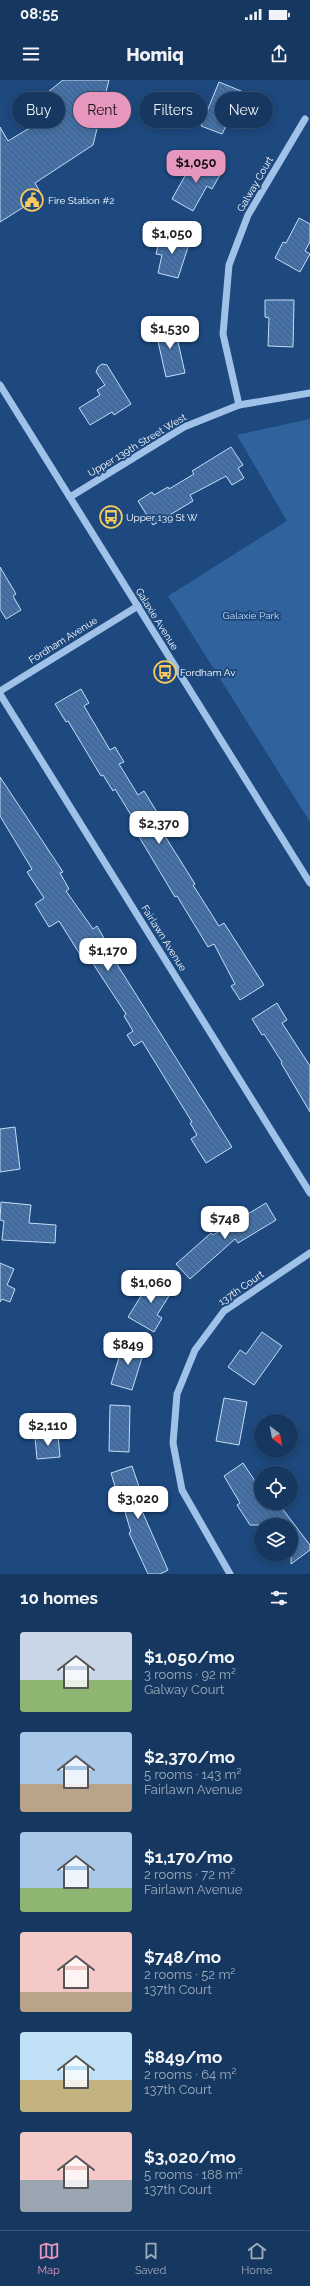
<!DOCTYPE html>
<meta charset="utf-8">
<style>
:root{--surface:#16375f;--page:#234268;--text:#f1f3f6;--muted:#9eacbd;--line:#355174;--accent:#e797bd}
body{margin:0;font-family:Raleway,sans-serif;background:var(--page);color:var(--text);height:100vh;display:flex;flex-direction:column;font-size:15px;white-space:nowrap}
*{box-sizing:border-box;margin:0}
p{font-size:13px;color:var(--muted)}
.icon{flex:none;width:22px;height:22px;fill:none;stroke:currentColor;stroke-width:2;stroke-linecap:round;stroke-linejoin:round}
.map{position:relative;height:1494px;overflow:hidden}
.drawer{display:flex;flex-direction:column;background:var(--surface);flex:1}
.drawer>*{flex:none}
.top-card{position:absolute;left:12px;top:12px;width:286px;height:36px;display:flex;gap:8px}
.needle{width:26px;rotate:148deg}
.tools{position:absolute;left:254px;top:1334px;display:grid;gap:8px}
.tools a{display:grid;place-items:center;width:44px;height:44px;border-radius:50%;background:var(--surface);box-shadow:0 2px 10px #0003,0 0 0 1px var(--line);font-size:20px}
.price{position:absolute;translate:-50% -34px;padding:0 9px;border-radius:8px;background:#fff;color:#222;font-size:13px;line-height:26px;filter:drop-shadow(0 1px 2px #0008)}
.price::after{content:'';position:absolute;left:50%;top:24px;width:12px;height:9px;margin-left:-6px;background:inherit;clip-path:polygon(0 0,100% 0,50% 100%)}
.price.on{background:var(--accent);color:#111}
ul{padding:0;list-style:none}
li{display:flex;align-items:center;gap:12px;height:100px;padding:0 20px}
li span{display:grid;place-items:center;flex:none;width:112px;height:80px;border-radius:4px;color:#555}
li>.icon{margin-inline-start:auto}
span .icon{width:48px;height:48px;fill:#fffc;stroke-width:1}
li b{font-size:17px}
h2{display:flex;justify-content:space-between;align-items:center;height:48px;padding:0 20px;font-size:17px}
.pill{padding:0 14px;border-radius:18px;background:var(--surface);box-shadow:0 2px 10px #0003,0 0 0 1px var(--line);font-size:14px;line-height:36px}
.pill.on{background:var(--accent);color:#111}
.status{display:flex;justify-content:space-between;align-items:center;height:28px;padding:0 20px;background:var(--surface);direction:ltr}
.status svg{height:11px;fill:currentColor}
header{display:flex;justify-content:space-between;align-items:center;height:52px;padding:0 20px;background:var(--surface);font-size:18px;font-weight:800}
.tab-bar{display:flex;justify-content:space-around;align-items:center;height:56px;border-top:1px solid var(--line);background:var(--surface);font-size:11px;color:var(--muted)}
.tab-bar a{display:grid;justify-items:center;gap:2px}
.tab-bar .on{color:var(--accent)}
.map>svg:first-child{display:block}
</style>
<div class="status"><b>08:55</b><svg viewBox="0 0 49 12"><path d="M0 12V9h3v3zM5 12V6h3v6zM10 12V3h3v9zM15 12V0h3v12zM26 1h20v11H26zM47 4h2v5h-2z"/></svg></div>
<header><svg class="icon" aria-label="menu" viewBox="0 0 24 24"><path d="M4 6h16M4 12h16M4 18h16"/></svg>Homiq<svg class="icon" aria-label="share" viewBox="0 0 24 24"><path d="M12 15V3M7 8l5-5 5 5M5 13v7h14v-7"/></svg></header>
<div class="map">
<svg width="310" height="1494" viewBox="0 0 310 1494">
<defs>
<pattern id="building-back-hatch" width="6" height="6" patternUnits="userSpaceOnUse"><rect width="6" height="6" fill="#4573a9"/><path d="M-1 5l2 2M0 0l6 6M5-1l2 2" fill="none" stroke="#495e76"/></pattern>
</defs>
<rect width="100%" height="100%" fill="#1d497f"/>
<polygon fill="#30639d" points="310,339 310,742 168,516 287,441 237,355"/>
<g fill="url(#building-back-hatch)" stroke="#c4dcf6">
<polygon points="63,0 109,0 93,65 35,103 40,112 25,121 27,125 0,142 0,47 8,61 48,37 40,25 52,18 48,12"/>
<polygon points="219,2 246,13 239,29 235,28 222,54 201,46"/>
<polygon points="195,78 221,93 212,109 207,106 193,131 172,119"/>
<polygon points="299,138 310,144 310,162 305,171 310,174 300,192 275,178 283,162 286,163"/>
<polygon points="161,154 190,161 178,198 158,193 162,175 156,174"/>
<polygon points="265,220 294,220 293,267 268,266 269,238 265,237"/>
<polygon points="174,244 185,293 166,297 155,248"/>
<polygon points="102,284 107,285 131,324 114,335 112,332 90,345 79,328 100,315 97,310 105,305 96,292 98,287"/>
<polygon points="231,367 243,385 238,388 244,398 232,405 226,396 215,402 190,415 193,421 153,445 138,421 152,412 154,415 168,407 169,409 194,394 192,391"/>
<polygon points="0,487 16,514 13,516 21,530 6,539 0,529"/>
<polygon points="81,609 89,623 84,626 110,670 115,667 124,682 119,684 138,715 144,711 168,750 163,753 195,804 193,805 219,846 224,843 264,905 240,920 231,906 235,904 214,864 208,867 177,816 175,817 135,750 139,748 115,709 113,711 103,695 101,696 68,641 66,642 55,624"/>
<polygon points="0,697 63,792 60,793 69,809 66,811 93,849 97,846 105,860 103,862 232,1067 206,1083 191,1059 197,1055 190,1043 192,1042 142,961 134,966 127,955 133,951 124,936 126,934 86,873 81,876 59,841 49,847 35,824 44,818 27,792 32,789 0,736"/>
<polygon points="277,923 287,940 282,943 310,986 310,1032 281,983 282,982 264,954 262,955 252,939"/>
<polygon points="15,1047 20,1089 0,1092 0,1049"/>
<polygon points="1,1122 31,1125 29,1143 56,1145 55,1163 2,1160 4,1141 0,1140"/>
<polygon points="266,1123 276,1140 238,1163 235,1159 190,1199 176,1184 211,1153 213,1155"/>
<polygon points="0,1183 14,1189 7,1205 15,1209 10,1222 2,1219 0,1222"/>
<polygon points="154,1195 174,1208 157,1235 162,1238 154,1252 128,1237"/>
<polygon points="262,1252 282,1266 254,1305 228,1287 240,1270 246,1274"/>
<polygon points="124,1261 145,1268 132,1310 111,1304"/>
<polygon points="224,1318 247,1322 239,1365 216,1361"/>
<polygon points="110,1325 130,1326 129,1372 109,1371"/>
<polygon points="58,1355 60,1377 37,1379 35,1357"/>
<polygon points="243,1383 261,1410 261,1423 278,1423 310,1465 310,1470 291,1484 291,1445 250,1445 237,1425 240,1423 224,1396"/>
<polygon points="132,1386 147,1430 142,1431 168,1490 160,1494 148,1494 129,1453 131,1452 122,1422 120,1423 111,1393"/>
</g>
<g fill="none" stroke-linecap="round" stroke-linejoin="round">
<g stroke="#a0c2e8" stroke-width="7">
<polyline points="0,305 310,803"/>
<polyline points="239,325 223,254 229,185 248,135 305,39"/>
<polyline points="70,417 184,347 239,325 310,313"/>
<polyline points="0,611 138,526"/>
<polyline points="0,614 310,1113"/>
<polyline points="230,1494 182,1410 173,1363 177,1314 195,1270 224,1231 310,1173"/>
</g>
</g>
<defs>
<g id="civic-ring" transform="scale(1.15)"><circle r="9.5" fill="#1d497f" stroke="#f8ca5f" stroke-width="1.5"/><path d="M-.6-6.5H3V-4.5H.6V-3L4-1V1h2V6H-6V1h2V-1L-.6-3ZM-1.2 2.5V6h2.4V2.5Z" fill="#f8ca5f"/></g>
<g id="bus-ring" transform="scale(1.15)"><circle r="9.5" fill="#1d497f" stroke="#f8ca5f" stroke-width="1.5"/><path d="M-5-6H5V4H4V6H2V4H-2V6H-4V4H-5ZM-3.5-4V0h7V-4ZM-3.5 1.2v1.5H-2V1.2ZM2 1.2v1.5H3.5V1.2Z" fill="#f8ca5f"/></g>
</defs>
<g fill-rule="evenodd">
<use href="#civic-ring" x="32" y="120"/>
<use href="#bus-ring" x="111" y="437"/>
<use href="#bus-ring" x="165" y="592"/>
</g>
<g text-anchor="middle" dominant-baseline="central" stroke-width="4" stroke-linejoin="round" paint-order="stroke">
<g font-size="10" fill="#fff" stroke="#1d497f">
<text transform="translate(255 104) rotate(-60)">Galway Court</text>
<text transform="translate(137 365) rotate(-31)">Upper 139th Street West</text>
<text transform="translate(157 539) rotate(58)">Galaxie Avenue</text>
<text transform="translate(63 560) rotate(-32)">Fordham Avenue</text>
<text transform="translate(164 858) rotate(58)">Fairlawn Avenue</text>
<text transform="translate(241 1208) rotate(-35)">137th Court</text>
</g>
<g font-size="10" fill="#fff" stroke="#1d497f" text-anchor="start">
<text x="48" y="120">Fire Station #2</text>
<text x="126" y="437">Upper 139 St W</text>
<text x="180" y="592">Fordham Av</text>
</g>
<g font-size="10" fill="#c4dcf6" stroke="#1d497f">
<text x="251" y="535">Galaxie Park</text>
</g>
</g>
</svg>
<div class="tools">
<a><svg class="needle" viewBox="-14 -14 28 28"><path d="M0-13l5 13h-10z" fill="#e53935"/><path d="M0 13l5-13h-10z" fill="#9eacbd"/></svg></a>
<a><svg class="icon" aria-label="locate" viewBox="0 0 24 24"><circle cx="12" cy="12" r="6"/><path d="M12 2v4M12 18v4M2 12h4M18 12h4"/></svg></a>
<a><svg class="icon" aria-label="layers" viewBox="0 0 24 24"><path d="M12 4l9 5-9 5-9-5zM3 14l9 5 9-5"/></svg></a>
</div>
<b class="price on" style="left:196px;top:104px">$1,050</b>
<b class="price" style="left:172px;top:175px">$1,050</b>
<b class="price" style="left:170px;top:270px">$1,530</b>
<b class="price" style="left:159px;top:765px">$2,370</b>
<b class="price" style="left:108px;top:892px">$1,170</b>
<b class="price" style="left:225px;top:1160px">$748</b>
<b class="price" style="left:151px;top:1224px">$1,060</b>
<b class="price" style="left:128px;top:1286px">$849</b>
<b class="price" style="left:48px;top:1367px">$2,110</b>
<b class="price" style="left:138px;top:1440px">$3,020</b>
<div class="top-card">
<a class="pill">Buy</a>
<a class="pill on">Rent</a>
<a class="pill">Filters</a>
<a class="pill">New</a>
</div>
</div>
<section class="drawer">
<h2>10 homes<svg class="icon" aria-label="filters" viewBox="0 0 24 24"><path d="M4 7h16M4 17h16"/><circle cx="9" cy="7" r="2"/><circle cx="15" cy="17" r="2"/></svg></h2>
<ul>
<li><span style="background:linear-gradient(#c9d6e8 60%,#8fb573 0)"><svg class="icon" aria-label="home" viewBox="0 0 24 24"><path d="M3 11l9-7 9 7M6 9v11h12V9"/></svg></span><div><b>$1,050/mo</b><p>3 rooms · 92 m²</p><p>Galway Court</p></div></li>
<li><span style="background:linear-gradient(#a9c7e8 65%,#b9a48a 0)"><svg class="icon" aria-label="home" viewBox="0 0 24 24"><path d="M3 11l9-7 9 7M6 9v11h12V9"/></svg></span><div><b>$2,370/mo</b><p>5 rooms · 143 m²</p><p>Fairlawn Avenue</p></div></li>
<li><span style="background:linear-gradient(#a9c7e8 70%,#8fb573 0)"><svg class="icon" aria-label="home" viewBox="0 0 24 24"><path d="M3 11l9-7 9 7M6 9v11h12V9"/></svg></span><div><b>$1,170/mo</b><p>2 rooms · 72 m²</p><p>Fairlawn Avenue</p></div></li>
<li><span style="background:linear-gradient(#f6c9c9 75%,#b9a48a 0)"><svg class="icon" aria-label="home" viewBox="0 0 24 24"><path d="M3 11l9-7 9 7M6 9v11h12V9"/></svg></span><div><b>$748/mo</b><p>2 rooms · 52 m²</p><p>137th Court</p></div></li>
<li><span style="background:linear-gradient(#bfe0f5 60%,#c2b280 0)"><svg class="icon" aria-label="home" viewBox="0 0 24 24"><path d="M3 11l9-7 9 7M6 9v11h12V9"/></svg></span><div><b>$849/mo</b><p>2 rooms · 64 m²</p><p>137th Court</p></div></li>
<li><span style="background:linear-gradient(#f6c9c9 60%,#9aa5b1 0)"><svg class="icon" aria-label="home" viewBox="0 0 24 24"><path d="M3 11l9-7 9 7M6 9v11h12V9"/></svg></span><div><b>$3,020/mo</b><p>5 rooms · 188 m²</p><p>137th Court</p></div></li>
</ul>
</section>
<nav class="tab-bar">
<a class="on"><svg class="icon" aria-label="map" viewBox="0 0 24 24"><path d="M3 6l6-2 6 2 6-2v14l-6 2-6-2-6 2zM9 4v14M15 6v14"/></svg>Map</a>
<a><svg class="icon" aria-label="saved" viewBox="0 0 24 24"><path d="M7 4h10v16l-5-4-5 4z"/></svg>Saved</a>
<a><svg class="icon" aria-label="home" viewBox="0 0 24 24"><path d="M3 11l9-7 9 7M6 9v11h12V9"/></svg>Home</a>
</nav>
